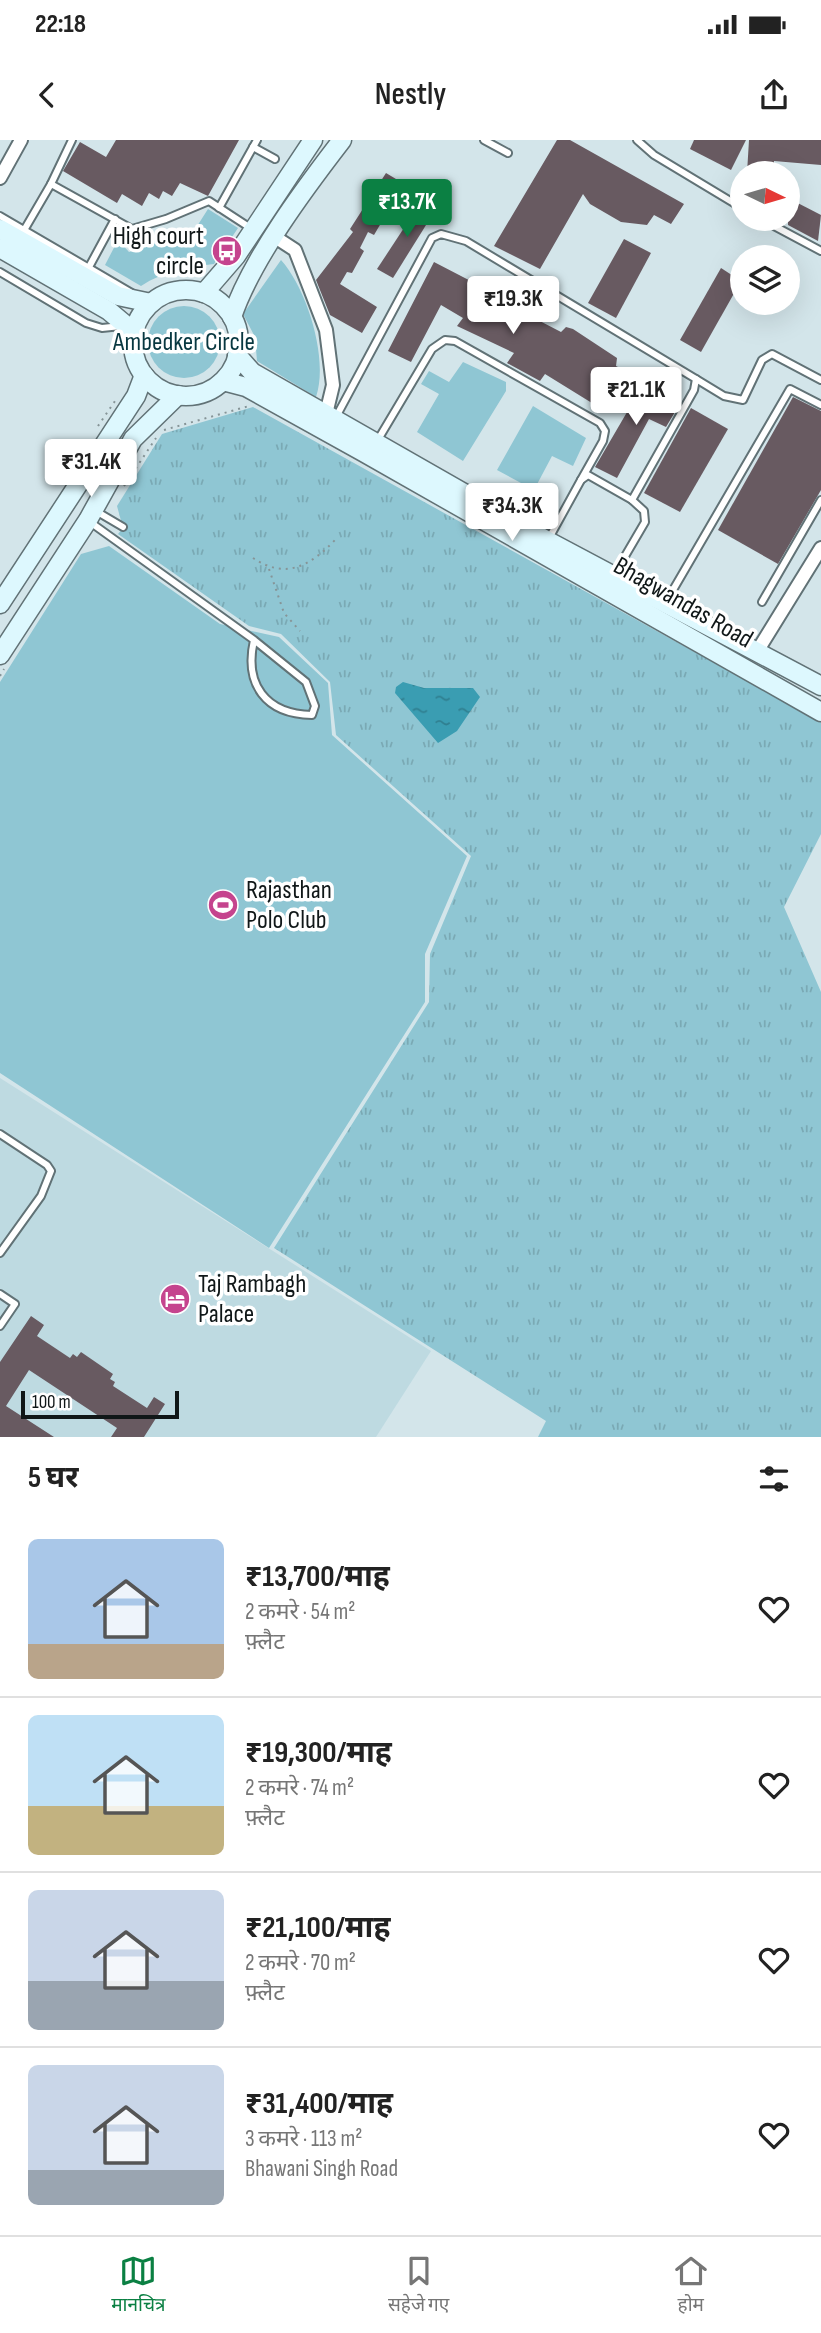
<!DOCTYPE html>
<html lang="hi">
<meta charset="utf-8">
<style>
:root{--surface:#fff;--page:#f6f6f6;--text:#222;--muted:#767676;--line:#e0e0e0;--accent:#0b8043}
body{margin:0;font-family:"Sofia Sans Condensed","Noto Sans Devanagari",sans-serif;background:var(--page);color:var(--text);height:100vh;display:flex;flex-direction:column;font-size:26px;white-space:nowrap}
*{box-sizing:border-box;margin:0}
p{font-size:23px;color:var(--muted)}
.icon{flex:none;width:38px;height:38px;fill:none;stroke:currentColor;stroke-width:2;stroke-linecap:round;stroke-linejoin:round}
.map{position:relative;height:1297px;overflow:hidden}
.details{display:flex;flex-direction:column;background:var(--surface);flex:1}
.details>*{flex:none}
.needle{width:46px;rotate:95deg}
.controls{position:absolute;left:730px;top:21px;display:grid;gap:14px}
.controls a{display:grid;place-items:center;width:70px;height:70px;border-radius:50%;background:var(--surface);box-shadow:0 7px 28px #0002;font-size:35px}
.scale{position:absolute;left:21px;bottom:18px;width:158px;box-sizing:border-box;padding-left:7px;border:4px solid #101718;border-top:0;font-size:19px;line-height:24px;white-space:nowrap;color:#101718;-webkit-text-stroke:5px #fff;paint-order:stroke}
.price{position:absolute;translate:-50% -60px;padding:0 16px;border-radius:7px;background:#fff;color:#222;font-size:23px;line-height:46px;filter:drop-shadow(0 2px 4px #0008)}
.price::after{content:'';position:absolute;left:50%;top:42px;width:21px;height:16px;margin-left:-10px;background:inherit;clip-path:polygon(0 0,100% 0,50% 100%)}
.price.on{background:var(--accent);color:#fff}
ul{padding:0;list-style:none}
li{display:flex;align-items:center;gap:21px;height:175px;padding:0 28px}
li+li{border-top:2px solid var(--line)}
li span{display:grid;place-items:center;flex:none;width:196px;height:140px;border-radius:10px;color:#555}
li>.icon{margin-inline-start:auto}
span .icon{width:84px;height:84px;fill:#fffc;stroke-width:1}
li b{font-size:30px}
h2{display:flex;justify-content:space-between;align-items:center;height:84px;padding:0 28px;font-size:30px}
.status{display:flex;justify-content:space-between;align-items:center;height:49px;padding:0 35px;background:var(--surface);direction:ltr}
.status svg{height:19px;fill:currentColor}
header{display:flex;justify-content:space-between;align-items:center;height:91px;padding:0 28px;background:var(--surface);font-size:32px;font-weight:600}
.tabs{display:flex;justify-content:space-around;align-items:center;height:98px;border-top:2px solid var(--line);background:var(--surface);font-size:19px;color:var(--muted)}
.tabs a{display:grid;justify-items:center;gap:4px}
.tabs .on{color:var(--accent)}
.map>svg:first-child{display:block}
</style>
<div class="status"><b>22:18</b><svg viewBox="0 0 49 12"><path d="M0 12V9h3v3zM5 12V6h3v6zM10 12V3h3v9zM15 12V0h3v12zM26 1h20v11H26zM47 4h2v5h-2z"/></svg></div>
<header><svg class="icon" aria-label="back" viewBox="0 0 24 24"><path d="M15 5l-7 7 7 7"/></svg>Nestly<svg class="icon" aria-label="share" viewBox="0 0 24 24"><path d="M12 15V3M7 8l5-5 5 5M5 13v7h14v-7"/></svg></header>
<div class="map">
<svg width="821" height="1297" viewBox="0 0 821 1297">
<defs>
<pattern id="grass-tufts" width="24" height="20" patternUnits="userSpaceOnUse" patternTransform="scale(1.75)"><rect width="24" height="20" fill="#8fc6d3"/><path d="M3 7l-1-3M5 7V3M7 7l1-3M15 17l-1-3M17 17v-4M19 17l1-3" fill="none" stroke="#7aa9b4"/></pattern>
<pattern id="water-ripples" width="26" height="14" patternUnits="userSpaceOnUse" patternTransform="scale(1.75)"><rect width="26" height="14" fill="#3a9db2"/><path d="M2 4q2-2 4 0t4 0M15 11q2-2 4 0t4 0" fill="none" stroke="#2f7f90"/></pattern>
</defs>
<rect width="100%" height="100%" fill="#d3e5ea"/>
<polygon fill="#bedae1" points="0,938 431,1211 376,1297 0,1297"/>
<polygon fill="url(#grass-tufts)" points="253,267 821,582 821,694 784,767 821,852 821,1297 538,1297 546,1281 274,1108 429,862 430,814 471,716 336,595 330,542 281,494 249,486 118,394 123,388 117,366 162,294"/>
<g fill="#8fc6d3">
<path d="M 208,69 L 238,88 L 214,124 C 187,127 164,131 141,146 L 105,125 L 118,100 L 129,112 L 194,91 Z"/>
<path d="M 281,120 C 307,149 329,219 316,257 L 257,221 L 255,197 L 243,174 Z"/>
<circle cx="184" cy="202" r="36"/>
<polygon points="463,222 506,242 506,251 463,321 417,292 439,254 421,244 429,231 449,242"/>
<polygon points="533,266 586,298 573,326 552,316 534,350 497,330"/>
<polygon points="109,406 220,484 279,497 328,543 332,595 467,716 425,814 425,862 269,1108 0,933 0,542 81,414"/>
</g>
<polygon fill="url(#water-ripples)" points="403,542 424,548 473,548 480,557 457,591 438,603 395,553 396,547"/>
<g fill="#685a61">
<polygon points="116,0 239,0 208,56 180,43 172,56 163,51 159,59 149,53 142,66 122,54 117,63 63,31 80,2 106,17"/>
<polygon points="557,0 570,0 684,64 671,84 654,75 647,85 621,82 590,64 583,54 540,129 494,106"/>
<polygon points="694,0 746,0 731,30 690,9"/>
<polygon points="749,0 821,0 821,25 774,21 774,33 747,33"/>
<polygon points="386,33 406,45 396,63 387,59 376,74 384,78 374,95 368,92 360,108 364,111 352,133 347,132 340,144 377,167 362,193 330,175 316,140 353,92 350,89"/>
<polygon points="788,58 821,75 818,101 788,85"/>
<polygon points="423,59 436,69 393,138 377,129"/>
<polygon points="624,99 651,113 616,178 588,163"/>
<polygon points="434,122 488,150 492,144 540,173 536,179 561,192 566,187 573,189 617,218 616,226 630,233 616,265 605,258 600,268 545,234 540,241 507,223 514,213 457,186 463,178 441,165 411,222 388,211"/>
<polygon points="721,128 741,141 701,212 680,200"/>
<polygon points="644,243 681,262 666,287 649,279 617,338 595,327"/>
<polygon points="793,257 821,271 821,350 778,424 718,390"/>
<polygon points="691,268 728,289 680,372 644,353"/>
<polygon points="31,1176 44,1185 37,1196 70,1218 73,1214 77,1217 81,1212 113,1234 110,1239 115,1242 113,1246 147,1268 154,1257 165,1264 144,1297 111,1297 117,1288 29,1230 6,1266 54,1297 0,1297 0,1222"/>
</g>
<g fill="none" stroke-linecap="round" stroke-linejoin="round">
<g stroke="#617276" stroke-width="10">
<g id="lane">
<polyline points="72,0 51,44 132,89 166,79 209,61 252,89"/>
<polyline points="484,0 508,13"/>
<polyline points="637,0 654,15 742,68"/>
<polyline points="253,7 275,19"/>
<polyline points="219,68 257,0"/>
<polyline points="0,76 137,156"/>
<polyline points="761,79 821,111"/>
<polyline points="23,92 51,44"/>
<polyline points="89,127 115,79"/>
<polyline points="0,132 86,183 102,188 121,186"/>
<polyline points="696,239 724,256 743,260 762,220 772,214 821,240"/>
<polyline points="336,277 432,98 441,94 466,101 696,239 694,250 632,360 644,371 645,382 614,435"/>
<polyline points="376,303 432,209 445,200 455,201 600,283 605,291 603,301 581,340"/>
<polyline points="94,370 123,387"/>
<path d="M 90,382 L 254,500 L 306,542 L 315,566 L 312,575 C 265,574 244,544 254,500"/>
<polyline points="548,400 581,340 588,335 632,360"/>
<polyline points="666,462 790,249 821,265"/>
<polyline points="762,462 821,360"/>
<polyline points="0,994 47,1025 51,1031 41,1056 0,1113"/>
<polyline points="0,1154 15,1164 0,1186"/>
</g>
</g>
<g stroke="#617276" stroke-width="16">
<g id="street">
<polyline points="0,38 21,0"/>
<polyline points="275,97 295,110 326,190 333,245 326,274"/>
<polyline points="758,510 821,408"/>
</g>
</g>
<g stroke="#617276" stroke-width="21">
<g id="secondary">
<polyline points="0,89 118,156 151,163"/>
<polyline points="0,108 109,171 134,192"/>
<circle cx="186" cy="203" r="53"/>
<polyline points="204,153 236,116 313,0"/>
<path d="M 232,177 C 251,120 305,48 342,0"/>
<polyline points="237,215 252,232 548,401 821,546"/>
<polyline points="223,241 246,247 363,312 821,572"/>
<polyline points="0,464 136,256 144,235"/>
<polyline points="0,515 88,380 133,299 178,255"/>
</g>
</g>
<g stroke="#869497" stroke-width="2" stroke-dasharray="2 5" stroke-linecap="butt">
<polyline points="98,286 115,261"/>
<polyline points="164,290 249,266"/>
<polyline points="124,346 156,298"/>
<path d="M 253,418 C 286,440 310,426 335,400"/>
<polyline points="269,429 284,473 300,491"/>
<polyline points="0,536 4,529"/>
</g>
<use href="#lane" stroke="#fff" stroke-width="6"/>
<use href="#street" stroke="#fff" stroke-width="12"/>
<use href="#secondary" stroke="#ddf8fe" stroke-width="18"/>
</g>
<defs>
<g id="bus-disc" transform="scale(1.575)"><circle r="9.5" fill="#c5448e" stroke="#fff"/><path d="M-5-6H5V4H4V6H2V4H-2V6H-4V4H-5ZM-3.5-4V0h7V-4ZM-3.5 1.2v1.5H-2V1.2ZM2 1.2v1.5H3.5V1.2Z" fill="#fff"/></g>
<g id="stadium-disc" transform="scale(1.575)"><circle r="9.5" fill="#c5448e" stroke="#fff"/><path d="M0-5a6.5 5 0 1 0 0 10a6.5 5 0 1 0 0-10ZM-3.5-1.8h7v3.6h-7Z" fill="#fff"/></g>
<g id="hotel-disc" transform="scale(1.575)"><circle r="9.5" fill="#c5448e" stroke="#fff"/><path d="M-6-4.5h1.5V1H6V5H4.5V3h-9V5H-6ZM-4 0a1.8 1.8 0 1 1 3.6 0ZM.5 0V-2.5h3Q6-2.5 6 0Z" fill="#fff"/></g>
</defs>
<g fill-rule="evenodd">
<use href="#bus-disc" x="227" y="111"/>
<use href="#stadium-disc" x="223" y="765"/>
<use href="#hotel-disc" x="175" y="1159"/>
</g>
<g text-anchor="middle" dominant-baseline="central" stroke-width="7" stroke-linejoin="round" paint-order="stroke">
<g font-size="26" fill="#101718" stroke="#fff" text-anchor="start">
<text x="204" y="96" text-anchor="end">High court<tspan x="204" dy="30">circle</tspan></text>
<text x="246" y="750">Rajasthan<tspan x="246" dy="30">Polo Club</tspan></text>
<text x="198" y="1144">Taj Rambagh<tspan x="198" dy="30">Palace</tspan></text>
</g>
<g font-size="26" fill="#083740" stroke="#fff">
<text x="184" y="202">Ambedker Circle</text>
</g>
<g font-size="26" fill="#101718" stroke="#fff">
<text transform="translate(683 463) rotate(30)">Bhagwandas Road</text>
</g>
</g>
</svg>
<div class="controls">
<a><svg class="needle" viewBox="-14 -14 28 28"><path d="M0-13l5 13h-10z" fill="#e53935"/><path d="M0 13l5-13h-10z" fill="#767676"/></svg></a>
<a><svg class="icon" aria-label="layers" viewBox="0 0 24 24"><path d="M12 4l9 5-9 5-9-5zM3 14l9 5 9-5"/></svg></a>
</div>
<div class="scale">100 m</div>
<b class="price on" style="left:407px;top:99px">₹13.7K</b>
<b class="price" style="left:513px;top:196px">₹19.3K</b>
<b class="price" style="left:636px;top:287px">₹21.1K</b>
<b class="price" style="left:91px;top:359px">₹31.4K</b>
<b class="price" style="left:512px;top:403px">₹34.3K</b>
</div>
<section class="details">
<h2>5 घर<svg class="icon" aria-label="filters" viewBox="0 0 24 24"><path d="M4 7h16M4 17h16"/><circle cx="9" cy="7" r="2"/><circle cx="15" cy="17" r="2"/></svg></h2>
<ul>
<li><span style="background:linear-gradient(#a9c7e8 75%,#b9a48a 0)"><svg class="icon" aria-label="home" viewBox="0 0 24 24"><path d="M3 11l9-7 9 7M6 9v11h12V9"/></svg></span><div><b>₹13,700/माह</b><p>2 कमरे · 54 m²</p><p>फ़्लैट</p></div><svg class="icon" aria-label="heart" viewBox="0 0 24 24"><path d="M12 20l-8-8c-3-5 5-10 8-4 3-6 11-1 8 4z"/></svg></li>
<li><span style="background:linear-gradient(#bfe0f5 65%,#c2b280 0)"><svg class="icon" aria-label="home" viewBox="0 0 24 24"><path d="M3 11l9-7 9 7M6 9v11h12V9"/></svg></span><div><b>₹19,300/माह</b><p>2 कमरे · 74 m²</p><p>फ़्लैट</p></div><svg class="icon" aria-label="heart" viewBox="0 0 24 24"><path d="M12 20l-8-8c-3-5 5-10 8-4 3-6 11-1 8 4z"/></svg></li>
<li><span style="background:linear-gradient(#c9d6e8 65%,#9aa5b1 0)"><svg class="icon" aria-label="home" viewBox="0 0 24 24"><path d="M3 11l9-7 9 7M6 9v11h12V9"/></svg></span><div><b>₹21,100/माह</b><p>2 कमरे · 70 m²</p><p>फ़्लैट</p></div><svg class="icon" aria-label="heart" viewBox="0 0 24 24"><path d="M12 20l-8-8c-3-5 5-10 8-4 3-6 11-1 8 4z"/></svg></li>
<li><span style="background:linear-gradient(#c9d6e8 75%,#9aa5b1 0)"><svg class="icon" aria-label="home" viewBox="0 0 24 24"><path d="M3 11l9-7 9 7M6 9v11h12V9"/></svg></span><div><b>₹31,400/माह</b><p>3 कमरे · 113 m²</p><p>Bhawani Singh Road</p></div><svg class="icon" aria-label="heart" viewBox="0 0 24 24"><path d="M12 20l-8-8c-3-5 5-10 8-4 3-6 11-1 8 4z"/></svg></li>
</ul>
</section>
<nav class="tabs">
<a class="on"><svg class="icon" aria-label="map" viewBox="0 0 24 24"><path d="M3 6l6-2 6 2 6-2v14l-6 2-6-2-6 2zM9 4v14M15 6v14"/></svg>मानचित्र</a>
<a><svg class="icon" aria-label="saved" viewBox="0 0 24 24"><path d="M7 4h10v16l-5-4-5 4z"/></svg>सहेजे गए</a>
<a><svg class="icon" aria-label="home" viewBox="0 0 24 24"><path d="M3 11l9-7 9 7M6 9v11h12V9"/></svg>होम</a>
</nav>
